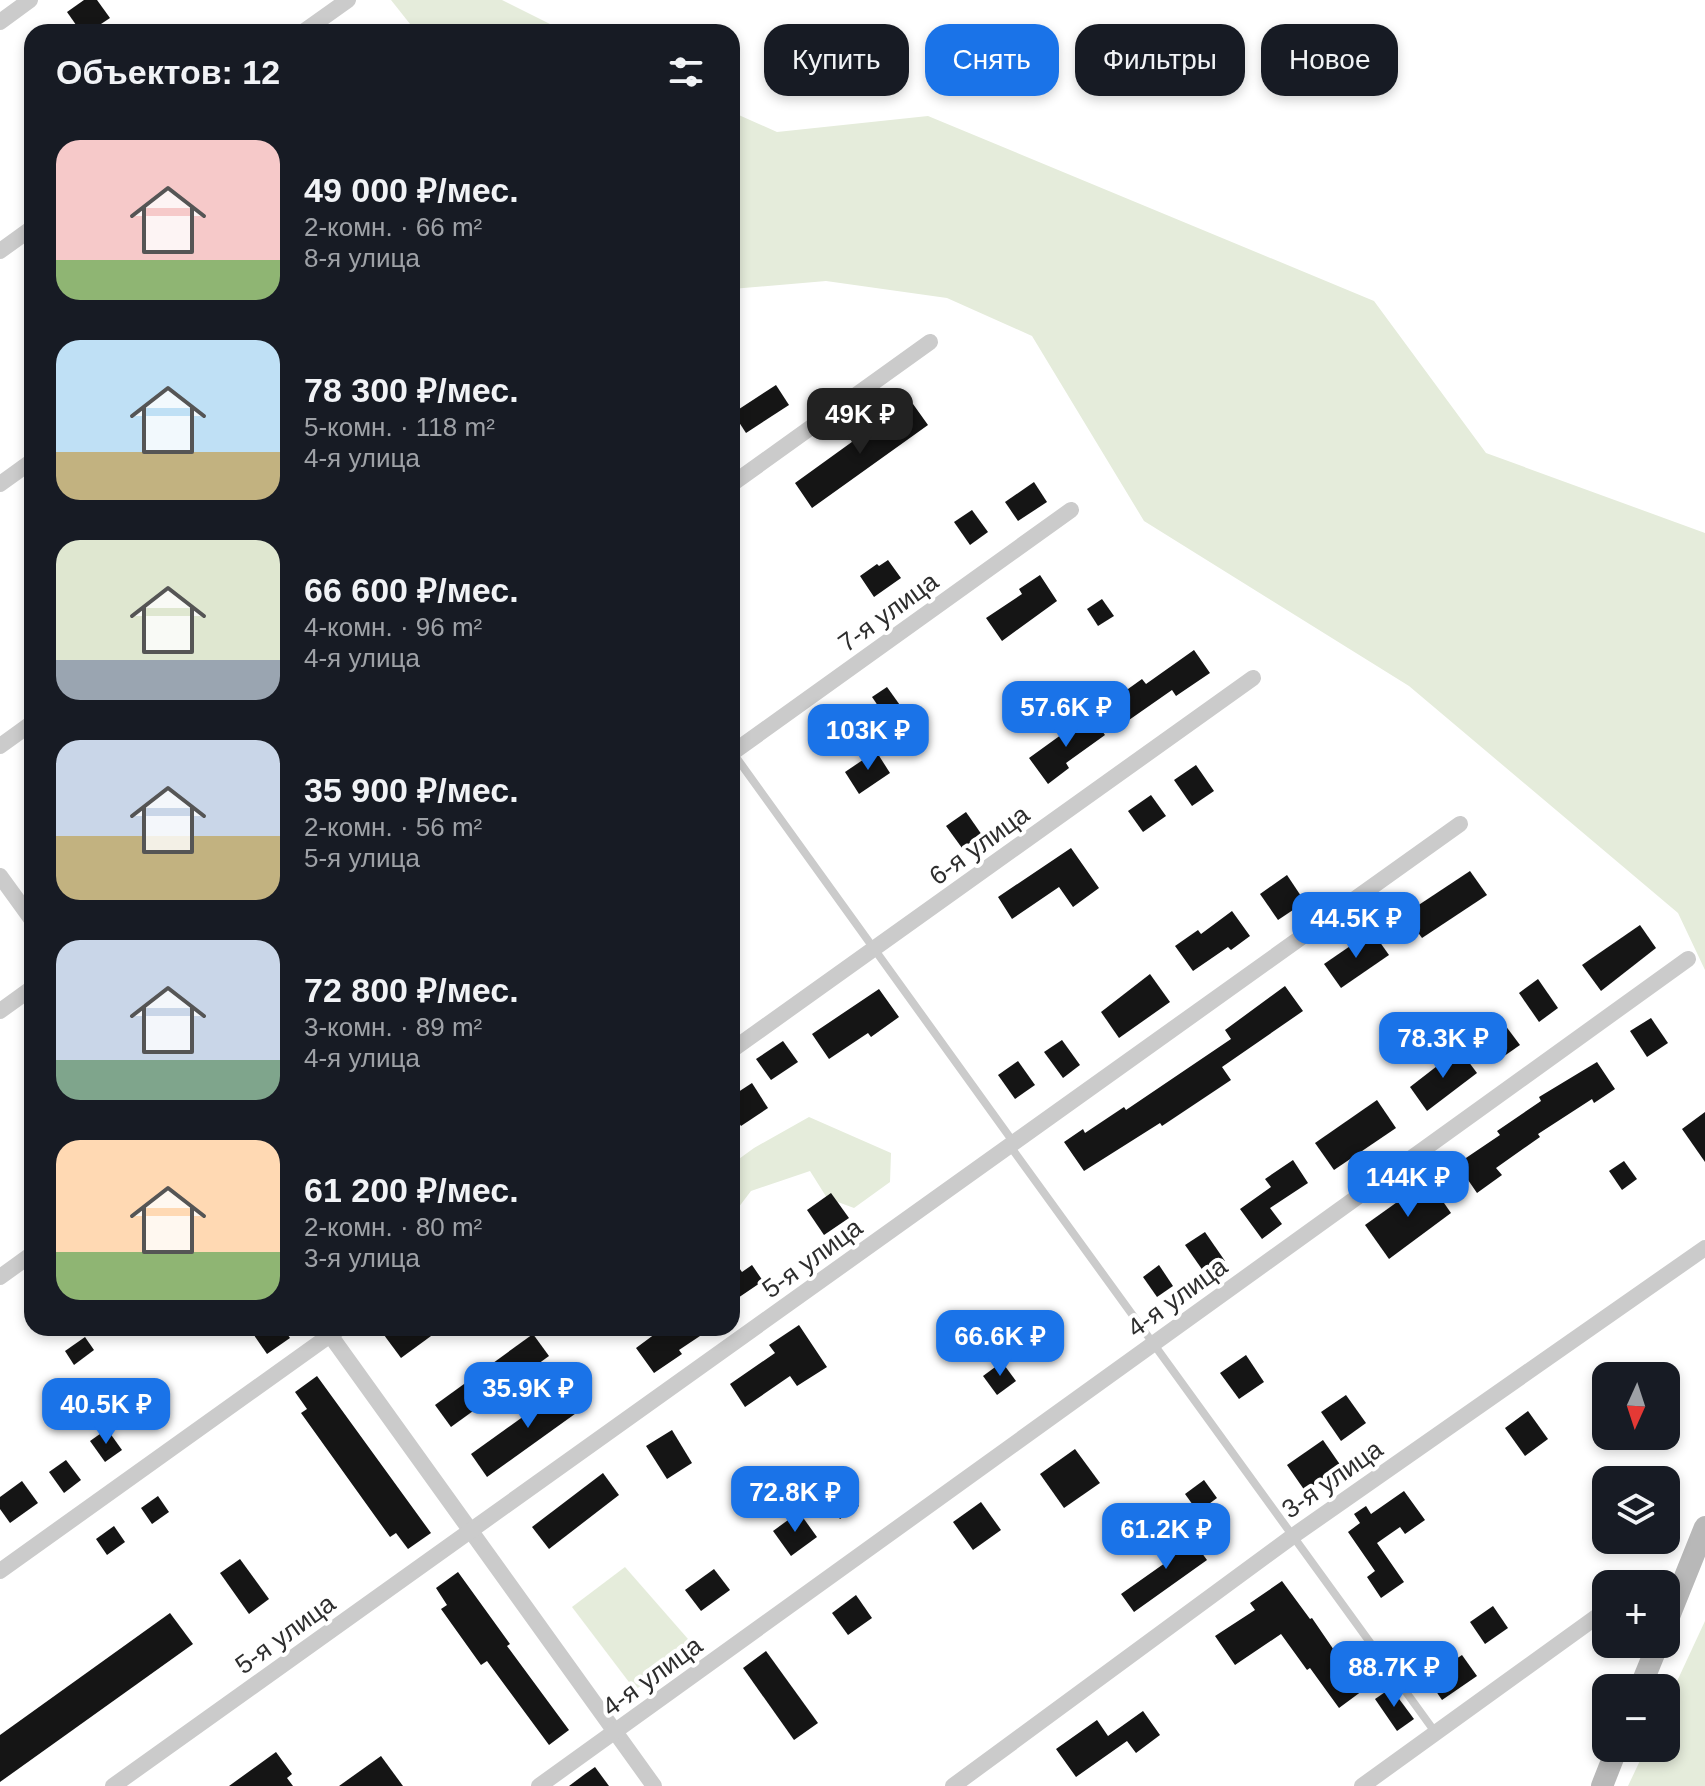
<!DOCTYPE html>
<html lang="ru">
<meta charset="utf-8">
<style>
:root{--surface:#171b24;--page:#242831;--text:#f1f3f6;--muted:#9ea1a6;--accent:#1a73e8}
body{margin:0;font-family:Helvetica,sans-serif;background:var(--page);color:var(--text);height:100vh;display:flex;flex-direction:column;font-size:30px;white-space:nowrap}
*{box-sizing:border-box;margin:0}
p{font-size:26px;color:var(--muted)}
.icon{flex:none;width:44px;height:44px;fill:none;stroke:currentColor;stroke-width:2;stroke-linecap:round;stroke-linejoin:round}
.map{position:relative;flex:1;overflow:hidden}
.details{position:absolute;left:24px;top:24px;width:716px;height:1312px;display:flex;flex-direction:column;background:var(--surface);border-radius:24px;box-shadow:0 4px 12px #0003}
.details>*{flex:none}
.hud{position:absolute;left:764px;top:24px;width:760px;height:72px;display:flex;gap:16px}
.needle{width:52px;rotate:183deg}
.fabs{position:absolute;left:1592px;top:1362px;display:grid;gap:16px}
.fabs a{display:grid;place-items:center;width:88px;height:88px;border-radius:16px;background:var(--surface);box-shadow:0 4px 12px #0003;font-size:40px}
.price{position:absolute;translate:-50% -68px;padding:0 18px;border-radius:16px;background:var(--accent);color:#fff;font-size:26px;line-height:52px;filter:drop-shadow(0 2px 4px #0008)}
.price::after{content:'';position:absolute;left:50%;top:48px;width:24px;height:18px;margin-left:-12px;background:inherit;clip-path:polygon(0 0,100% 0,50% 100%)}
.price.selected{background:#222;color:#fff}
ul{padding:0;list-style:none}
li{display:flex;align-items:center;gap:24px;height:200px;padding:0 32px}
li span{display:grid;place-items:center;flex:none;width:224px;height:160px;border-radius:24px;color:#555}
li>.icon{margin-inline-start:auto}
span .icon{width:96px;height:96px;fill:#fffc;stroke-width:1}
li b{font-size:34px}
h2{display:flex;justify-content:space-between;align-items:center;height:96px;padding:0 32px;font-size:34px}
.tag{padding:0 28px;border-radius:24px;background:var(--surface);box-shadow:0 4px 12px #0003;font-size:28px;line-height:72px}
.tag.selected{background:var(--accent);color:#fff}
.map>svg:first-child{display:block}
</style>
<div class="map">
<svg width="1705" height="1786" viewBox="0 0 1705 1786">
<rect width="100%" height="100%" fill="#fff"/>
<g fill="#e5ecdb">
<polygon points="391,0 502,0 566,32 419,32 414,29"/>
<polygon points="732,112 777,132 928,116 1374,301 1486,453 1705,533 1705,970 1678,913 1409,686 1144,521 1032,336 947,298 826,281 732,289"/>
<polygon points="809,1117 891,1153 890,1182 854,1208 827,1198 810,1171 751,1191 732,1216 732,1164 754,1148"/>
<polygon points="625,1567 695,1647 635,1690 572,1607"/>
<polygon points="1705,1621 1705,1786 1628,1786 1646,1748 1666,1748 1666,1705"/>
</g>
<g fill="#151515">
<polygon points="84,0 97,0 110,18 89,32 81,32 67,12"/>
<polygon points="776,385 789,405 746,433 733,413"/>
<polygon points="913,404 928,425 812,508 795,483 856,439 858,442"/>
<polygon points="1034,482 1047,502 1018,521 1005,502"/>
<polygon points="972,510 988,532 970,545 954,522"/>
<polygon points="888,560 901,578 874,597 860,576 877,564 879,566"/>
<polygon points="1040,575 1057,601 1002,641 986,618 1022,594 1019,589"/>
<polygon points="1102,599 1114,616 1098,626 1087,609"/>
<polygon points="1194,650 1210,673 1176,696 1172,690 1129,720 1114,699 1142,679 1146,684"/>
<polygon points="887,687 902,708 887,719 872,697"/>
<polygon points="1090,714 1105,735 1066,763 1069,768 1048,784 1029,758"/>
<polygon points="876,751 890,773 859,794 845,772"/>
<polygon points="1196,765 1214,791 1192,806 1174,780"/>
<polygon points="1151,795 1166,816 1143,832 1128,811"/>
<polygon points="966,812 982,835 962,848 946,826"/>
<polygon points="1071,848 1099,888 1073,907 1059,887 1012,919 998,897"/>
<polygon points="1470,871 1487,895 1422,938 1405,914"/>
<polygon points="1287,875 1305,902 1278,920 1260,894"/>
<polygon points="1232,911 1250,936 1231,950 1228,947 1193,971 1175,946 1198,930 1201,934"/>
<polygon points="1640,925 1656,948 1601,991 1582,965"/>
<polygon points="1372,931 1389,955 1341,988 1324,964"/>
<polygon points="1150,974 1170,1002 1119,1038 1101,1012"/>
<polygon points="1538,979 1558,1008 1539,1022 1519,993"/>
<polygon points="1285,986 1303,1011 1222,1067 1231,1080 1162,1126 1160,1123 1084,1171 1064,1142 1083,1129 1085,1133 1124,1107 1126,1110 1231,1039 1225,1030"/>
<polygon points="879,989 899,1017 871,1037 868,1033 829,1059 812,1034"/>
<polygon points="1651,1018 1668,1043 1647,1057 1630,1031"/>
<polygon points="1502,1021 1520,1045 1500,1059 1482,1035"/>
<polygon points="1062,1040 1080,1065 1063,1078 1044,1052"/>
<polygon points="783,1041 798,1062 771,1080 756,1059"/>
<polygon points="1459,1049 1477,1073 1427,1111 1410,1087"/>
<polygon points="1018,1061 1035,1085 1015,1099 998,1075"/>
<polygon points="1597,1062 1615,1089 1594,1103 1592,1099 1538,1134 1540,1137 1496,1168 1502,1175 1477,1193 1457,1164 1500,1135 1497,1131 1541,1101 1539,1097"/>
<polygon points="752,1083 768,1108 741,1126 732,1113 732,1096"/>
<polygon points="1377,1100 1396,1128 1334,1170 1315,1143"/>
<polygon points="1705,1112 1705,1162 1682,1129"/>
<polygon points="1293,1160 1308,1183 1270,1208 1282,1224 1262,1239 1240,1209 1271,1187 1265,1179"/>
<polygon points="1624,1161 1637,1179 1622,1190 1609,1171"/>
<polygon points="1428,1180 1451,1213 1389,1259 1365,1225"/>
<polygon points="831,1193 849,1218 824,1235 807,1210"/>
<polygon points="1205,1232 1225,1261 1206,1275 1185,1245"/>
<polygon points="732,1258 742,1272 752,1265 763,1281 732,1302"/>
<polygon points="1159,1265 1173,1286 1157,1297 1143,1277"/>
<polygon points="799,1325 827,1367 797,1386 790,1376 745,1407 730,1384 775,1353 769,1345"/>
<polygon points="249,1328 283,1328 290,1338 267,1354"/>
<polygon points="395,1328 442,1328 401,1358 384,1335"/>
<polygon points="663,1328 712,1328 679,1350 682,1354 654,1373 636,1348"/>
<polygon points="533,1334 549,1356 451,1427 435,1405"/>
<polygon points="85,1337 94,1350 74,1365 65,1351"/>
<polygon points="1246,1355 1264,1382 1239,1399 1220,1373"/>
<polygon points="1002,1362 1016,1381 997,1395 983,1376"/>
<polygon points="317,1376 431,1533 408,1549 396,1533 390,1537 301,1413 307,1409 295,1392"/>
<polygon points="570,1383 586,1406 487,1477 471,1454"/>
<polygon points="1346,1395 1366,1423 1341,1441 1321,1412"/>
<polygon points="1528,1411 1548,1439 1525,1456 1505,1428"/>
<polygon points="107,1429 122,1450 105,1462 90,1441"/>
<polygon points="672,1430 692,1463 667,1479 646,1446"/>
<polygon points="1323,1440 1341,1466 1305,1491 1287,1465"/>
<polygon points="1075,1449 1100,1483 1064,1508 1040,1474"/>
<polygon points="66,1460 81,1480 64,1493 49,1472"/>
<polygon points="603,1473 619,1495 549,1549 532,1527"/>
<polygon points="1204,1480 1217,1498 1198,1512 1185,1494"/>
<polygon points="22,1481 38,1503 10,1523 0,1509 0,1497"/>
<polygon points="846,1488 859,1506 840,1519 827,1502"/>
<polygon points="1404,1491 1425,1520 1405,1534 1400,1527 1377,1543 1404,1582 1381,1598 1367,1577 1375,1571 1348,1532 1360,1523 1354,1514 1366,1506 1371,1514"/>
<polygon points="158,1496 169,1512 152,1524 141,1508"/>
<polygon points="981,1502 1001,1530 973,1550 953,1522"/>
<polygon points="799,1512 817,1537 791,1556 773,1531"/>
<polygon points="114,1526 125,1542 107,1555 96,1539"/>
<polygon points="1185,1530 1207,1560 1134,1612 1121,1594 1165,1563 1156,1551"/>
<polygon points="240,1559 269,1599 249,1614 220,1573"/>
<polygon points="714,1569 730,1590 701,1611 685,1590"/>
<polygon points="458,1572 510,1644 507,1646 569,1730 549,1745 487,1661 481,1665 441,1609 447,1605 436,1588"/>
<polygon points="1282,1581 1310,1619 1312,1618 1362,1691 1339,1708 1310,1668 1307,1670 1281,1634 1235,1665 1215,1636 1255,1610 1250,1603"/>
<polygon points="856,1595 872,1618 848,1635 832,1613"/>
<polygon points="1493,1606 1508,1628 1485,1644 1470,1622"/>
<polygon points="170,1613 193,1644 0,1782 0,1735"/>
<polygon points="766,1651 818,1723 794,1740 743,1668"/>
<polygon points="1462,1655 1477,1676 1442,1700 1427,1678"/>
<polygon points="1391,1688 1414,1719 1397,1731 1375,1699"/>
<polygon points="1143,1711 1160,1735 1136,1753 1127,1741 1076,1777 1056,1749 1097,1720 1108,1736"/>
<polygon points="276,1752 292,1774 287,1778 293,1786 229,1786"/>
<polygon points="381,1756 403,1786 339,1786"/>
<polygon points="595,1767 609,1786 569,1786 585,1774"/>
</g>
<g fill="none" stroke-linecap="round" stroke-linejoin="round">
<g stroke="#cbcbcb" stroke-width="8">
<polyline points="733,753 1014,1143"/>
<polyline points="1010,1146 1435,1732"/>
</g>
<g stroke="#cbcbcb" stroke-width="16">
<polyline points="0,22 30,0"/>
<polyline points="303,32 348,0"/>
<polyline points="0,251 32,228"/>
<polyline points="0,484 32,461"/>
<polyline points="732,484 930,342"/>
<polyline points="0,746 32,723"/>
<polyline points="732,753 1071,510"/>
<polyline points="0,876 32,920"/>
<polyline points="0,1011 32,988"/>
<polyline points="732,1050 1253,678"/>
<polyline points="0,1277 32,1254"/>
<polyline points="325,1328 654,1786"/>
<polyline points="0,1571 340,1328"/>
<polyline points="113,1786 1460,824"/>
<polyline points="539,1786 1688,959"/>
<polyline points="953,1786 1293,1536 1705,1248"/>
<polyline points="1362,1786 1606,1610"/>
</g>
<g stroke="#b8b8b8" stroke-width="22">
<polyline points="1666,1624 1705,1527"/>
<polyline points="1640,1688 1658,1644"/>
<polyline points="1602,1786 1617,1748"/>
</g>
</g>
<g text-anchor="middle" dominant-baseline="central" stroke-width="8" stroke-linejoin="round" paint-order="stroke">
<g font-size="26" fill="#2e2e2e" stroke="#fff">
<text transform="translate(888 612) rotate(-36)">7-я улица</text>
<text transform="translate(979 845) rotate(-36)">6-я улица</text>
<text transform="translate(812 1258) rotate(-36)">5-я улица</text>
<text transform="translate(1177 1297) rotate(-36)">4-я улица</text>
<text transform="translate(1332 1479) rotate(-35)">3-я улица</text>
<text transform="translate(285 1634) rotate(-36)">5-я улица</text>
<text transform="translate(652 1676) rotate(-36)">4-я улица</text>
</g>
</g>
</svg>
<div class="fabs">
<a><svg class="needle" viewBox="-14 -14 28 28"><path d="M0-13l5 13h-10z" fill="#e53935"/><path d="M0 13l5-13h-10z" fill="#9ea1a6"/></svg></a>
<a><svg class="icon" aria-label="layers" viewBox="0 0 24 24"><path d="M12 4l9 5-9 5-9-5zM3 14l9 5 9-5"/></svg></a>
<a>+</a>
<a>−</a>
</div>
<b class="price selected" style="left:860px;top:456px">49K ₽</b>
<b class="price" style="left:1066px;top:749px">57.6K ₽</b>
<b class="price" style="left:868px;top:772px">103K ₽</b>
<b class="price" style="left:1356px;top:960px">44.5K ₽</b>
<b class="price" style="left:1443px;top:1080px">78.3K ₽</b>
<b class="price" style="left:1408px;top:1219px">144K ₽</b>
<b class="price" style="left:1000px;top:1378px">66.6K ₽</b>
<b class="price" style="left:528px;top:1430px">35.9K ₽</b>
<b class="price" style="left:106px;top:1446px">40.5K ₽</b>
<b class="price" style="left:795px;top:1534px">72.8K ₽</b>
<b class="price" style="left:1166px;top:1571px">61.2K ₽</b>
<b class="price" style="left:1394px;top:1709px">88.7K ₽</b>
<div class="hud">
<a class="tag">Купить</a>
<a class="tag selected">Снять</a>
<a class="tag">Фильтры</a>
<a class="tag">Новое</a>
</div>
<section class="details">
<h2>Объектов: 12<svg class="icon" aria-label="filters" viewBox="0 0 24 24"><path d="M4 7h16M4 17h16"/><circle cx="9" cy="7" r="2"/><circle cx="15" cy="17" r="2"/></svg></h2>
<ul>
<li><span style="background:linear-gradient(#f6c9c9 75%,#8fb573 0)"><svg class="icon" aria-label="home" viewBox="0 0 24 24"><path d="M3 11l9-7 9 7M6 9v11h12V9"/></svg></span><div><b>49 000 ₽/мес.</b><p>2-комн. · 66 m²</p><p>8-я улица</p></div></li>
<li><span style="background:linear-gradient(#bfe0f5 70%,#c2b280 0)"><svg class="icon" aria-label="home" viewBox="0 0 24 24"><path d="M3 11l9-7 9 7M6 9v11h12V9"/></svg></span><div><b>78 300 ₽/мес.</b><p>5-комн. · 118 m²</p><p>4-я улица</p></div></li>
<li><span style="background:linear-gradient(#dfe7d0 75%,#9aa5b1 0)"><svg class="icon" aria-label="home" viewBox="0 0 24 24"><path d="M3 11l9-7 9 7M6 9v11h12V9"/></svg></span><div><b>66 600 ₽/мес.</b><p>4-комн. · 96 m²</p><p>4-я улица</p></div></li>
<li><span style="background:linear-gradient(#c9d6e8 60%,#c2b280 0)"><svg class="icon" aria-label="home" viewBox="0 0 24 24"><path d="M3 11l9-7 9 7M6 9v11h12V9"/></svg></span><div><b>35 900 ₽/мес.</b><p>2-комн. · 56 m²</p><p>5-я улица</p></div></li>
<li><span style="background:linear-gradient(#c9d6e8 75%,#7fa58c 0)"><svg class="icon" aria-label="home" viewBox="0 0 24 24"><path d="M3 11l9-7 9 7M6 9v11h12V9"/></svg></span><div><b>72 800 ₽/мес.</b><p>3-комн. · 89 m²</p><p>4-я улица</p></div></li>
<li><span style="background:linear-gradient(#ffd9b3 70%,#8fb573 0)"><svg class="icon" aria-label="home" viewBox="0 0 24 24"><path d="M3 11l9-7 9 7M6 9v11h12V9"/></svg></span><div><b>61 200 ₽/мес.</b><p>2-комн. · 80 m²</p><p>3-я улица</p></div></li>
</ul>
</section>
</div>
